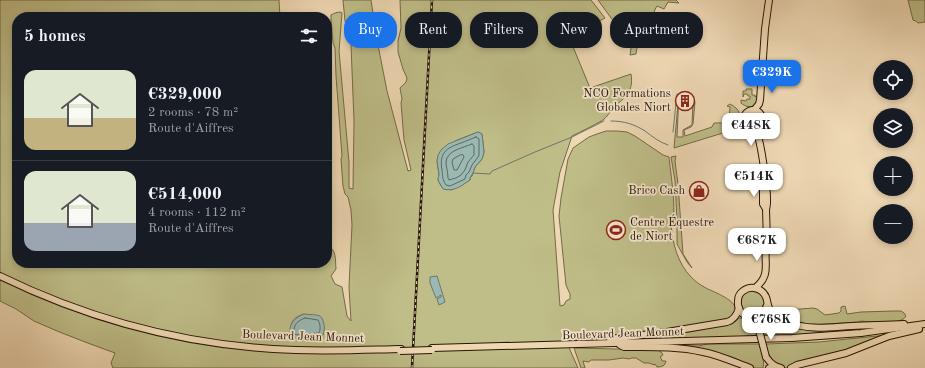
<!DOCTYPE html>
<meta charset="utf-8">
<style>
:root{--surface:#171b24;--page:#20242c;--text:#f1f3f6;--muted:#9ea1a6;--line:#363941;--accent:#1a73e8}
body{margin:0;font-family:"Old Standard TT",serif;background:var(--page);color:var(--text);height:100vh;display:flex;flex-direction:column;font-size:15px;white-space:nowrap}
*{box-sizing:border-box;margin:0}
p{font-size:13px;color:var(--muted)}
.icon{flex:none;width:22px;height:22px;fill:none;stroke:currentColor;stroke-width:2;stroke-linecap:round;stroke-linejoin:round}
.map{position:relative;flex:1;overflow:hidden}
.panel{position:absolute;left:12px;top:12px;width:320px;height:256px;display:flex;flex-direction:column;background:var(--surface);border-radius:16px;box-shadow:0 2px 6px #0003}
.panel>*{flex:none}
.top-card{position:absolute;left:344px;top:12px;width:380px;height:36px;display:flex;gap:8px}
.controls{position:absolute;left:873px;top:60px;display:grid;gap:8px}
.controls a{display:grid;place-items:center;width:40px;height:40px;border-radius:50%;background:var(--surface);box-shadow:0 2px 6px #0003;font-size:20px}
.price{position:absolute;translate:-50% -34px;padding:0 9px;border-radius:8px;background:#fff;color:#222;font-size:13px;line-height:26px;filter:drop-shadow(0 1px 2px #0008)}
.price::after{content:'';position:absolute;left:50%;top:24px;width:12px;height:9px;margin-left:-6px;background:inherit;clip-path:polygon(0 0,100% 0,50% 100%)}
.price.on{background:var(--accent);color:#fff}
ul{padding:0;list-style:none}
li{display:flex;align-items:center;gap:12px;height:100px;padding:0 12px}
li+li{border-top:1px solid var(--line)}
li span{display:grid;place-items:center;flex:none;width:112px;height:80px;border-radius:12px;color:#555}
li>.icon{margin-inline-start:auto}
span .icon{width:48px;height:48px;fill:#fffc;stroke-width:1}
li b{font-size:17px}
h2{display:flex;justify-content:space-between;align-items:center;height:48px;padding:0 12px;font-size:17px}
.chip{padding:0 14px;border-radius:16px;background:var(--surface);box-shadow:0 2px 6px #0003;font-size:14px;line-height:36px}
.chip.on{background:var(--accent);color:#fff}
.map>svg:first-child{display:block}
</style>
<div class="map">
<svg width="925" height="368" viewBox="0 0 925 368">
<rect width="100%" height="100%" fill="#efd9b5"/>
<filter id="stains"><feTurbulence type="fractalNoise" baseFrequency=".005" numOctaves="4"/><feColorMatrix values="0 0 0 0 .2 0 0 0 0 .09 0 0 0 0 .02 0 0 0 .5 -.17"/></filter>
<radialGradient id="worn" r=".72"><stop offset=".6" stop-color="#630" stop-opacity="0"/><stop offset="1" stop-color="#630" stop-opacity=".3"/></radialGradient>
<g fill="#bfbe89" stroke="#746a46" fill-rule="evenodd">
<path d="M 0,0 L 279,0 L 280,17 L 17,17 L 17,263 L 327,263 L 327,245 C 337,250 335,259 336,269 L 331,276 L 335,284 L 342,287 L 347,316 L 351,321 L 349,287 L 352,225 L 351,210 L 348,197 L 345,194 L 343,186 L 341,159 L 342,156 L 336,76 L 335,48 L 333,43 L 331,20 L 331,15 C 334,13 338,12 341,12 L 342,13 L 339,51 L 349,162 L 349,188 L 353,189 L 354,121 L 351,45 L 345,21 L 343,0 L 371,0 L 377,40 L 387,91 L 408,171 L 411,170 L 404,140 L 401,103 L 402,99 L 400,88 L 406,82 L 407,78 L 403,69 L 398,52 L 398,41 L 401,28 L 400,0 L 591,0 L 605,18 L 569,37 L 590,88 L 631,74 C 634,92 625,97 613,108 C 610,112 607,117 603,120 C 593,126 582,131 572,136 L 560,172 L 553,210 L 560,306 L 564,305 L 566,301 L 570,299 L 570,294 L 566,285 L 559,216 L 561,198 L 568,159 L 573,148 L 589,137 L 597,134 L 606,131 L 617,131 L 627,132 L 635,136 L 663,155 L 669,157 C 670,170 678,215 671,225 C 673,244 677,262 691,277 C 695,281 700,285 706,288 C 715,293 750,304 729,319 L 624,336 L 572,340 L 570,333 L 567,335 L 570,350 L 578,368 L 113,368 L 111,363 L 115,353 L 85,342 L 57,331 L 34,321 L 16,309 L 0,301 ZM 478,132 L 482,134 L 484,152 L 483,156 L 482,159 L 475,167 L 472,176 L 470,178 L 470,180 L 460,186 L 451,190 L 441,186 L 438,180 L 439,174 L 437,161 L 455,141 ZM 304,314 L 324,332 L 322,337 L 290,331 C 292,320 293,318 304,314 Z"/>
<path d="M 598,0 L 676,0 L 679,3 L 668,2 L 664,9 L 657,6 C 654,10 654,14 652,18 C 647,29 637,41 636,54 L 630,55 L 631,48 L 627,44 L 614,22 Z"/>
<polygon points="908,0 925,0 925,22 918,23 916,21 913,20"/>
<path d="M 746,89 L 752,89 L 752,95 L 755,95 L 755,97 L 758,95 C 757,97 758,100 757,102 C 754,109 745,107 741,103 L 741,100 L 746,101 L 747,99 L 750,99 L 750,96 L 748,96 L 747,94 L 744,94 L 743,97 L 743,91 L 746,91 Z"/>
<polygon points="679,93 677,137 683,137 683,130 692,125 693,102 695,102 693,124 691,127 684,130 685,136 712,127 714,123 724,123 725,119 729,120 738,126 736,129 674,148"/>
<path d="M 730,104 C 740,109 742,115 738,125 L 729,119 L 730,107 L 727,106 Z"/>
<circle cx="753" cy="119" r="7"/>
<polygon points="676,156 675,161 678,184 683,254 692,268 687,262 677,244 677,220 675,181 671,157"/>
<circle cx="753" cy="302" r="12"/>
<path d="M 845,306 L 847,314 L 861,312 L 893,311 L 901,311 L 904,313 L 906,316 C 901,326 871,322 861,321 L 859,322 L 810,325 C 798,324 787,318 776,313 L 775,311 L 813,308 L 817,309 L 825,315 L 839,313 L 841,311 L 841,307 Z"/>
<path d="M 769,312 L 792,325 L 891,327 C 849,333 806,335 764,336 C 761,327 761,319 769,312 Z"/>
<path d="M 739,318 C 752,320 755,325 757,337 L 627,340 L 630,338 L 688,332 L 710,328 L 731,324 L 735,322 Z"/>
<polygon points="887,335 855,348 790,365 787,368 785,368 782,366 774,363 768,355 766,344 819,342"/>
<path d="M 708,344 L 759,344 C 761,352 765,360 763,368 L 754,368 L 720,355 L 671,345 L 698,346 Z"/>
<path d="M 574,348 L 658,350 L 662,353 L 663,355 L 660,357 L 661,358 L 662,361 L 666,361 C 665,366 662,367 657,367 L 655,364 L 654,365 L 649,363 L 644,363 L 636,358 L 632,358 L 629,359 L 623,358 L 609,360 L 591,360 L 589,362 L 583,361 L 585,368 L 581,368 Z"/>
</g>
<g fill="#9ab9b3" stroke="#6c776c">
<path d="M 478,132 L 482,134 L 484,152 L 483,156 L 482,159 L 475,167 L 473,173 L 470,178 L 470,180 C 461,186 454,192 443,189 L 438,180 L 439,174 L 437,161 L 438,155 L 441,150 L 448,144 Z"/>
<polygon points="759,167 759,168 760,168 761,179 754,179 753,175 747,175 746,168"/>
<polygon points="437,276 445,302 439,305 437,299 441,297 441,295 436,298 430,283 430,277"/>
<path d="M 304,314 C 309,315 316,314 320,316 C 325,320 326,334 321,337 C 318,339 296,340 292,338 C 291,338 291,337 290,336 C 289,323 293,319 304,314 Z"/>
</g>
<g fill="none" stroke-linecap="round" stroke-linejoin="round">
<g stroke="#61675a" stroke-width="1">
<path d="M 476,137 L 479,139 L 479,155 L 478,157 L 472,165 L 469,172 L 466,175 L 465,179 L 450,186 L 446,185 C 442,179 443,177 442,170 C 439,153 446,148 461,143 C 466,141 471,139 476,137 Z"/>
<path d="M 472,144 L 474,146 L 474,155 L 468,162 L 465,170 L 461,175 L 456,178 L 449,180 L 448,178 C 448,172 446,167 446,162 C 447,150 463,148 472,144 Z"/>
<polygon points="463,155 464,157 457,170 454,170 452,162 453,159 460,155"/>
<path d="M 305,318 L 318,320 C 320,323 321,329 319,333 L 298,335 L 294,334 C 293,325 297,321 305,318 Z"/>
</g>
<g stroke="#6c776c" stroke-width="1">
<path d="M 611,121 C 624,121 634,124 645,131 C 653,137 659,142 668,145"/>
<polyline points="673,132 677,94"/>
<polyline points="473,173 490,174 492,171 535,152 572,137 604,121"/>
</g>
<g stroke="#281502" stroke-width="8">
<g id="major">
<polyline points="755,109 759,104 760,100 765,29 769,0"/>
<circle cx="753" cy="119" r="9"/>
<path d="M 753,128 C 755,130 756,131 757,133 C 761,144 770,200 766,209 L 767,243 C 762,261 773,274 755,288"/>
<polyline points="763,190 763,204 766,209"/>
<path d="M 0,276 C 86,318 178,343 273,349 C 316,352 358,350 401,349"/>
<path d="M 767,305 C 762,323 736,320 738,301 C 738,297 740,293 743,291 C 751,285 762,288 766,297 C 768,302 767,307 771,311 C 775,316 782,319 789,322 C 808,331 831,327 852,326 C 869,325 886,325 904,324"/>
<polyline points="759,330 760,321 762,314"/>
<path d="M 610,339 L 667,332 L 727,322 C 734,320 737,315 739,308"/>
<path d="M 620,345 L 624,347 C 650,347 677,346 703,352 C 719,355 734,362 750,368"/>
<polyline points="432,348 792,338 861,333 925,324"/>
<polyline points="766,357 770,362 775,366"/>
<polyline points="769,368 775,366 781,368"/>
<polyline points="791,368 797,365 846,353 889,336 919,329"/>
</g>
</g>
<use href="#major" stroke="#efd9b5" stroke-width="6"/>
<g stroke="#281502" stroke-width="2.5">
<polyline id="rail" points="412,368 432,0"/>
</g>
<use href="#rail" stroke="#f5e6cf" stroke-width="1" stroke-dasharray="3" stroke-linecap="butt"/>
<g stroke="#281502" stroke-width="8" stroke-linecap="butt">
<g id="major-bridge">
<polyline points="759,330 766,357"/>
<polyline points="400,351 432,350"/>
</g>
</g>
<use href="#major-bridge" stroke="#efd9b5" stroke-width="6"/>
</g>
<defs>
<g id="building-ring" transform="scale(1)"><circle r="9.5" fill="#f5e6cf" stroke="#8f2418" stroke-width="1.5"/><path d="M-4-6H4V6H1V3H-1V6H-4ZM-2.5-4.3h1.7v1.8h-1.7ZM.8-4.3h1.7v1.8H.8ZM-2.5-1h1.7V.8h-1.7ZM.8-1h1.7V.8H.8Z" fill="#8f2418"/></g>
<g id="shop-ring" transform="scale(1)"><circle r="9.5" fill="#f5e6cf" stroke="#8f2418" stroke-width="1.5"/><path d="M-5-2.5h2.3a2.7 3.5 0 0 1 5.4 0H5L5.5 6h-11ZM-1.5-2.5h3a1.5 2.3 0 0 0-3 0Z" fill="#8f2418"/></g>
<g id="stadium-ring" transform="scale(1)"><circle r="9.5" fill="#f5e6cf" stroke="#8f2418" stroke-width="1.5"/><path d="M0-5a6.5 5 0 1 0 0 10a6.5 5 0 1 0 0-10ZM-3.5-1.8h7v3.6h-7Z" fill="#8f2418"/></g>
</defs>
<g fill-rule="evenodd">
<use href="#building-ring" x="685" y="101"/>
<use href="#shop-ring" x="699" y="191"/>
<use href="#stadium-ring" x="616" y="230"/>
</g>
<g text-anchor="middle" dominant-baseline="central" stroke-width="3.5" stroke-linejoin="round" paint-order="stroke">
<g font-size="12" fill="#281502" stroke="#f5e6cf" text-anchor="end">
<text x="671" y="94">NCO Formations<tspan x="671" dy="14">Globales Niort</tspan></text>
<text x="685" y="191">Brico Cash</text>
<text x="630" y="223" text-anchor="start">Centre Équestre<tspan x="630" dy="14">de Niort</tspan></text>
</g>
<g font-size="12" fill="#281502" stroke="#f5e6cf">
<text transform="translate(623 334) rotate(-2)">Boulevard Jean Monnet</text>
<text transform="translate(303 337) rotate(2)">Boulevard Jean Monnet</text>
</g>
</g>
<rect width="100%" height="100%" filter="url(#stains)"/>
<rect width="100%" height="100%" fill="url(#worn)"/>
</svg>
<div class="controls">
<a><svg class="icon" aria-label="locate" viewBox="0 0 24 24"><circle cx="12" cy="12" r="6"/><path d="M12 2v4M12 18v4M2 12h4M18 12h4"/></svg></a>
<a><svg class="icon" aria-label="layers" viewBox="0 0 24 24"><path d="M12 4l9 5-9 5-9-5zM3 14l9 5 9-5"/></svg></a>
<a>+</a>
<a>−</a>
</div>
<b class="price on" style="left:772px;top:94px">€329K</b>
<b class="price" style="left:751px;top:147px">€448K</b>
<b class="price" style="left:754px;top:198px">€514K</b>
<b class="price" style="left:757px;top:262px">€687K</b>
<b class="price" style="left:771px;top:341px">€768K</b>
<div class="top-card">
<a class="chip on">Buy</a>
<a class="chip">Rent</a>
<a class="chip">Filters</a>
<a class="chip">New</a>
<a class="chip">Apartment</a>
</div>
<section class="panel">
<h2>5 homes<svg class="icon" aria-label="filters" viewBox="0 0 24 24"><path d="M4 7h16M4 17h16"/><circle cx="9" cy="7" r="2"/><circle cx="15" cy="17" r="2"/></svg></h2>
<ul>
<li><span style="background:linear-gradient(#dfe7d0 60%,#c2b280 0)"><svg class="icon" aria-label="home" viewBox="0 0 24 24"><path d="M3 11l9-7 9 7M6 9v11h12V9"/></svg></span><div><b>€329,000</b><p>2 rooms · 78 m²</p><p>Route d'Aiffres</p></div></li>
<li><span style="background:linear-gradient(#dfe7d0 65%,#9aa5b1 0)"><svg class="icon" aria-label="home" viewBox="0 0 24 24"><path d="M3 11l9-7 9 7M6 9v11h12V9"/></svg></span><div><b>€514,000</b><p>4 rooms · 112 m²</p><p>Route d'Aiffres</p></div></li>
</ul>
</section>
</div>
